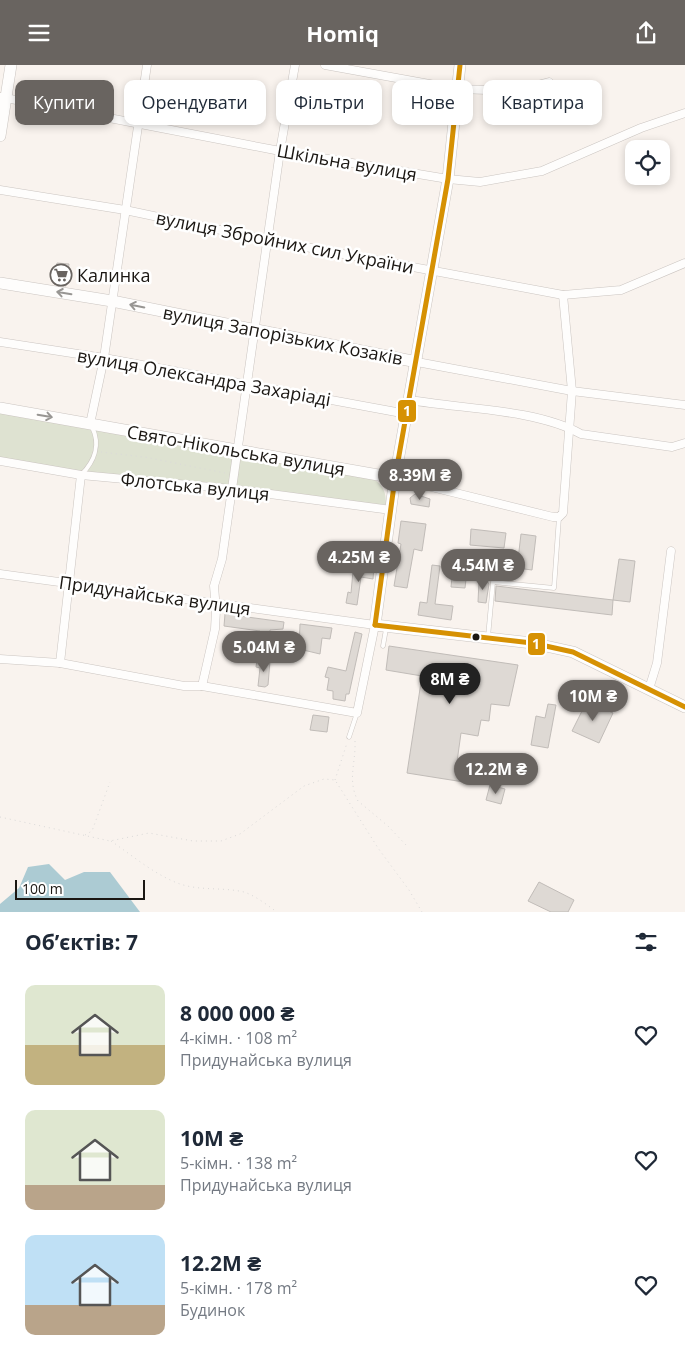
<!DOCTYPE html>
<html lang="uk">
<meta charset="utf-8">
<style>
:root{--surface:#fff;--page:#f2f2f3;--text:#1f2937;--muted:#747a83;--accent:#696460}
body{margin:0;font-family:"Open Sans",sans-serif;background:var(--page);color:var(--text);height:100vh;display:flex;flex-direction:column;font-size:19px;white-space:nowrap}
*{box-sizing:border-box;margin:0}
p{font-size:16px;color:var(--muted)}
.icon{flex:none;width:28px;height:28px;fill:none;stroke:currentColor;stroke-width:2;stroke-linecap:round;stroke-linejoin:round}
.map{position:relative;height:847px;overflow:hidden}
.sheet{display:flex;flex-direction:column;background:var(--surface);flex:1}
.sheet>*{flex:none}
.banner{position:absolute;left:15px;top:15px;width:655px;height:45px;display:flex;gap:10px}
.controls{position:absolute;left:625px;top:75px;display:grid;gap:10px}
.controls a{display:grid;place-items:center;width:45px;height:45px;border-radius:10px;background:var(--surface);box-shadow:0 2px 8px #0003;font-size:25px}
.scale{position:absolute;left:15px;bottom:12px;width:130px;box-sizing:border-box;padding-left:5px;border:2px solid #1b1713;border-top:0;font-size:14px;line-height:18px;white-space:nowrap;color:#1b1713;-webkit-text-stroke:4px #fff;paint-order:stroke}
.price{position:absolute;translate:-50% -42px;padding:0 11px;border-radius:18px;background:var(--accent);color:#fff;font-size:16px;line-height:32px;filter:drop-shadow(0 1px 2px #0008)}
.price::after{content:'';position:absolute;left:50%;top:30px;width:15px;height:11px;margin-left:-8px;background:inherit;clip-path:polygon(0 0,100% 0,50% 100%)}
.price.selected{background:#222;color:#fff}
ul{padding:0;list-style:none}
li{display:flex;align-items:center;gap:15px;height:125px;padding:0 25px}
li span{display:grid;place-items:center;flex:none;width:140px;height:100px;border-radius:10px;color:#555}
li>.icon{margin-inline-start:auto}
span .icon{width:60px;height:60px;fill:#fffc;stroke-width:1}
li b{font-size:21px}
h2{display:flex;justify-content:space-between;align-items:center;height:60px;padding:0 25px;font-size:21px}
.tag{padding:0 18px;border-radius:10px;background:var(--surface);box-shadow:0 2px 8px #0003;font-size:18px;line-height:45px}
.tag.selected{background:var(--accent);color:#fff}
header{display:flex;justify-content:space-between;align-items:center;height:65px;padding:0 25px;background:var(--accent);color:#fff;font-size:22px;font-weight:700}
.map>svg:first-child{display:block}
</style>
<header><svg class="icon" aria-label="menu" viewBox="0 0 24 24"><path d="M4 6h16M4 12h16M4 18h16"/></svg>Homiq<svg class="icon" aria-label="share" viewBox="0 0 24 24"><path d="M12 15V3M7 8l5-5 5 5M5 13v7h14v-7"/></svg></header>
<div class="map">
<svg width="685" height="847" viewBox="0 0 685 847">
<rect width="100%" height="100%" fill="#f9f3ee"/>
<path fill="#dee2d1" d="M 0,348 L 371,412 C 383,420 386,426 386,440 L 77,406 L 0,393 Z"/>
<polygon fill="#accbd3" points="49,799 65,815 84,807 110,807 140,847 0,847 0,839 19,823 28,802"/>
<g fill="#ded9d4" stroke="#c1bcb8">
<polygon points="57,198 69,199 66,221 54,219"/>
<polygon points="415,429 430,434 429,442 411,439 410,433"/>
<polygon points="401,456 426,459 422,486 414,484 407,523 394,521 401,479 398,478"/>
<polygon points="471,464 506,468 504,483 470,480"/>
<polygon points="521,469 536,471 532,505 517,503"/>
<polygon points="619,494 635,496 630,537 613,535"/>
<polygon points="457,496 468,497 465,523 451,522 452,512 456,512"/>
<polygon points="361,499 374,501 373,514 361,512 357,540 346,538 348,527 351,528 353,506 360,507"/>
<polygon points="432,500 440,501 435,539 453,541 451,555 418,550 420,537 427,538"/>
<polygon points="479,516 487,516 489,519 486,538 478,537"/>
<polygon points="496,521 613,535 612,550 495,536"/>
<polygon points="225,549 284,557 283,564 270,565 269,577 260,576 260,566 224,561"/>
<polygon points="300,559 332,563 330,574 322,573 320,589 299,584"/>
<polygon points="355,567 362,569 349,629 346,629 345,636 333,634 333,626 327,625 329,613 325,612 328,602 346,606"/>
<polygon points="389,581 518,600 509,641 491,639 489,656 481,655 478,671 461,668 456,704 471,707 470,718 407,708 422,611 386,605"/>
<polygon points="257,595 270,596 268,620 265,622 258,621 260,603 256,602"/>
<polygon points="587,636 613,648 599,678 572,666"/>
<polygon points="548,639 556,640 548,683 531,680 536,651 545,653"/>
<polygon points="313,650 329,652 327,667 310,665"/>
<polygon points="490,720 505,724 501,739 486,735"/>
<polygon points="539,817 574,835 568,847 551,847 528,836"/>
</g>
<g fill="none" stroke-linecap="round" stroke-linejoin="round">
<g stroke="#cbc5c1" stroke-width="5">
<g id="service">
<path d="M 81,410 C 94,397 101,380 92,362"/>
<polyline points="488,572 493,517 554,523 559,452"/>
<polyline points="383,581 386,564"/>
<polyline points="349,672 357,648"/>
</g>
</g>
<g stroke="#cbc5c1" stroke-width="9">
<g id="minor">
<polyline points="325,0 457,24 514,26 549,17"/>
<polyline points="0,32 280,86 448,114 480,117 542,106 641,63 685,48"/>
<polyline points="0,125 125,145 268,175 563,230 621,225 685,198"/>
<polyline points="0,277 104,293 407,349"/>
<polyline points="417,297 572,326 685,340"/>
<path d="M 410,335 C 462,344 536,344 581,369 L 672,382 L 685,378"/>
<polyline points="90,359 104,293 147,0"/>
<polyline points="0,396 81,410 232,424 391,445"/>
<polyline points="395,413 553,452 559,452 563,448 572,326 563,230"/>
<polyline points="0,509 375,560 357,648 202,621 184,621 60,598 0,594"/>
<polyline points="60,598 81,410"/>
<polyline points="202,621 215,564 216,545 214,521 222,494 280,86 295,0"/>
<polyline points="649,624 657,598 671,486"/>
</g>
</g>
<g stroke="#cbc5c1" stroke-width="12">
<g id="secondary">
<polyline points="460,0 448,114 395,413 375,560 532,578 573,587 685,642"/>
<polyline points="0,71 11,0"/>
<polyline points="0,218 112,236 417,297"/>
<polyline points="0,343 395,413"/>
</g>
</g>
<g stroke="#dbdad9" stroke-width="1" stroke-dasharray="1 4" stroke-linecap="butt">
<polyline points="101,387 144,392 225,408"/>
<path d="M 355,676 C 356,698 347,715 358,736 L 388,761 L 406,780"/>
<polyline points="335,715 347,678"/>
<polyline points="0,752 110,776 149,768 193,776 221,776 240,769 304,721 324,714 335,715 378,783 409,825 422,847"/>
<polyline points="85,770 92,766 110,717"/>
<path d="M 111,776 C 133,791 155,810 180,819 C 201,826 223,822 244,827 C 256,831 267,840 277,847"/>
</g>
<use href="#service" stroke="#fefdfc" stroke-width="4"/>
<use href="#minor" stroke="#fefdfc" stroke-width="8"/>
<use href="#secondary" stroke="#fefdfc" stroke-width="11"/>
<g stroke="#fff" stroke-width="9">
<g id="bus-1">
<polyline points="375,560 395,413 448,114 460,0"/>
<polyline points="375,560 532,578 573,587 685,642"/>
</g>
</g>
<use href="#bus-1" stroke="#d69103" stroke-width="5"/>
</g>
<defs><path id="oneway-shaft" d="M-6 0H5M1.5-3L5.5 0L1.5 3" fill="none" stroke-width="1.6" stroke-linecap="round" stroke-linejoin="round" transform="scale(1.25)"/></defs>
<g stroke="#989693">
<use href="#oneway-shaft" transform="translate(64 228) rotate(-171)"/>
<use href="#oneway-shaft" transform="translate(137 241) rotate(-169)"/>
<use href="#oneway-shaft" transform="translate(45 351) rotate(10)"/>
</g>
<defs>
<g id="supermarket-ring" transform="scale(1.125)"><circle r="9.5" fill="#fff" stroke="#696460" stroke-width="1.5"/><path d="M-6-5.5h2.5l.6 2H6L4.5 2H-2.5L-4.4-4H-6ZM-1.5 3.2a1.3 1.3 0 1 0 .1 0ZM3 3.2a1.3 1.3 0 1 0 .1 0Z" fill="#696460"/></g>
</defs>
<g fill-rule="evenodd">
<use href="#supermarket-ring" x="61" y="210"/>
</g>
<circle fill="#1b1713" stroke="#fff" stroke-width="2" cx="476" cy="572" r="4.5"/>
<g text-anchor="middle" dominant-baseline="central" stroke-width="5" stroke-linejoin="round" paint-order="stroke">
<g font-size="18" fill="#1b1713" stroke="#fff">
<text transform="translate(347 97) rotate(10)">Шкільна вулиця</text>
<text transform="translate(285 177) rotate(11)">вулиця Збройних сил України</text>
<text transform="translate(283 270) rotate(11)">вулиця Запорізьких Козаків</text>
<text transform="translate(204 312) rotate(10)">вулиця Олександра Захаріаді</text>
<text transform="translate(236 385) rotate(10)">Свято-Нікольська вулиця</text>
<text transform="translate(195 421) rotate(6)">Флотська вулиця</text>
<text transform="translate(155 530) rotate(8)">Придунайська вулиця</text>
</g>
<g font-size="18" fill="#1b1713" stroke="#fff" text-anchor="start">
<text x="77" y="210">Калинка</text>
</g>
</g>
<g stroke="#fff" stroke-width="2">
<rect x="397" y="334" width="20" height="24" rx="5" fill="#d69103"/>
<rect x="527" y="567" width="19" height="24" rx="5" fill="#d69103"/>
</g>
<g font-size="14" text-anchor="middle" font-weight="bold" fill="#fff">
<text x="407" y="351">1</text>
<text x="536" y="584">1</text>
</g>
</svg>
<div class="controls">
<a><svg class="icon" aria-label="locate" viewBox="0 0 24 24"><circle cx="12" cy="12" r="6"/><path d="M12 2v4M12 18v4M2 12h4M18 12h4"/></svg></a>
</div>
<div class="scale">100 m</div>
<b class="price" style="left:420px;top:436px">8.39M ₴</b>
<b class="price" style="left:359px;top:518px">4.25M ₴</b>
<b class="price" style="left:483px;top:526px">4.54M ₴</b>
<b class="price" style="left:264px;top:608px">5.04M ₴</b>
<b class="price selected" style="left:450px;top:640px">8M ₴</b>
<b class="price" style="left:593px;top:657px">10M ₴</b>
<b class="price" style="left:496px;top:730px">12.2M ₴</b>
<div class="banner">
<a class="tag selected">Купити</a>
<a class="tag">Орендувати</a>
<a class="tag">Фільтри</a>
<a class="tag">Нове</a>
<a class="tag">Квартира</a>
</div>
</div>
<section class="sheet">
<h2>Об’єктів: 7<svg class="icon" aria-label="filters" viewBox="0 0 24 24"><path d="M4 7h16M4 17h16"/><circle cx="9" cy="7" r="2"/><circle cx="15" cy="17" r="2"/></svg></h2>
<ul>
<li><span style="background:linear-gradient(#dfe7d0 60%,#c2b280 0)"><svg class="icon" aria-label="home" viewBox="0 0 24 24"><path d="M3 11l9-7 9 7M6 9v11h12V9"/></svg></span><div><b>8 000 000 ₴</b><p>4-кімн. · 108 m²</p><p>Придунайська вулиця</p></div><svg class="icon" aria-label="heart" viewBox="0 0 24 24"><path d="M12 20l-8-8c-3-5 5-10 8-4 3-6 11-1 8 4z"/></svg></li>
<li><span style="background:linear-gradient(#dfe7d0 75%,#b9a48a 0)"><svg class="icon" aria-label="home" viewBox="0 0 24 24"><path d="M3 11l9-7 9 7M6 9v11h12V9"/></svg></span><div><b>10M ₴</b><p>5-кімн. · 138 m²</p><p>Придунайська вулиця</p></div><svg class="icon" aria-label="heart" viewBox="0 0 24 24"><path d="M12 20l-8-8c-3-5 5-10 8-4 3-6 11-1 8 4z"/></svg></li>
<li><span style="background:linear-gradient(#bfe0f5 70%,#b9a48a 0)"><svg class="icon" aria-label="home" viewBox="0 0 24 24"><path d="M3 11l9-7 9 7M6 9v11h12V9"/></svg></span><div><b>12.2M ₴</b><p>5-кімн. · 178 m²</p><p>Будинок</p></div><svg class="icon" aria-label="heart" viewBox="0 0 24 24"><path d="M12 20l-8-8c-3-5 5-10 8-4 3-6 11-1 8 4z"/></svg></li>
</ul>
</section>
